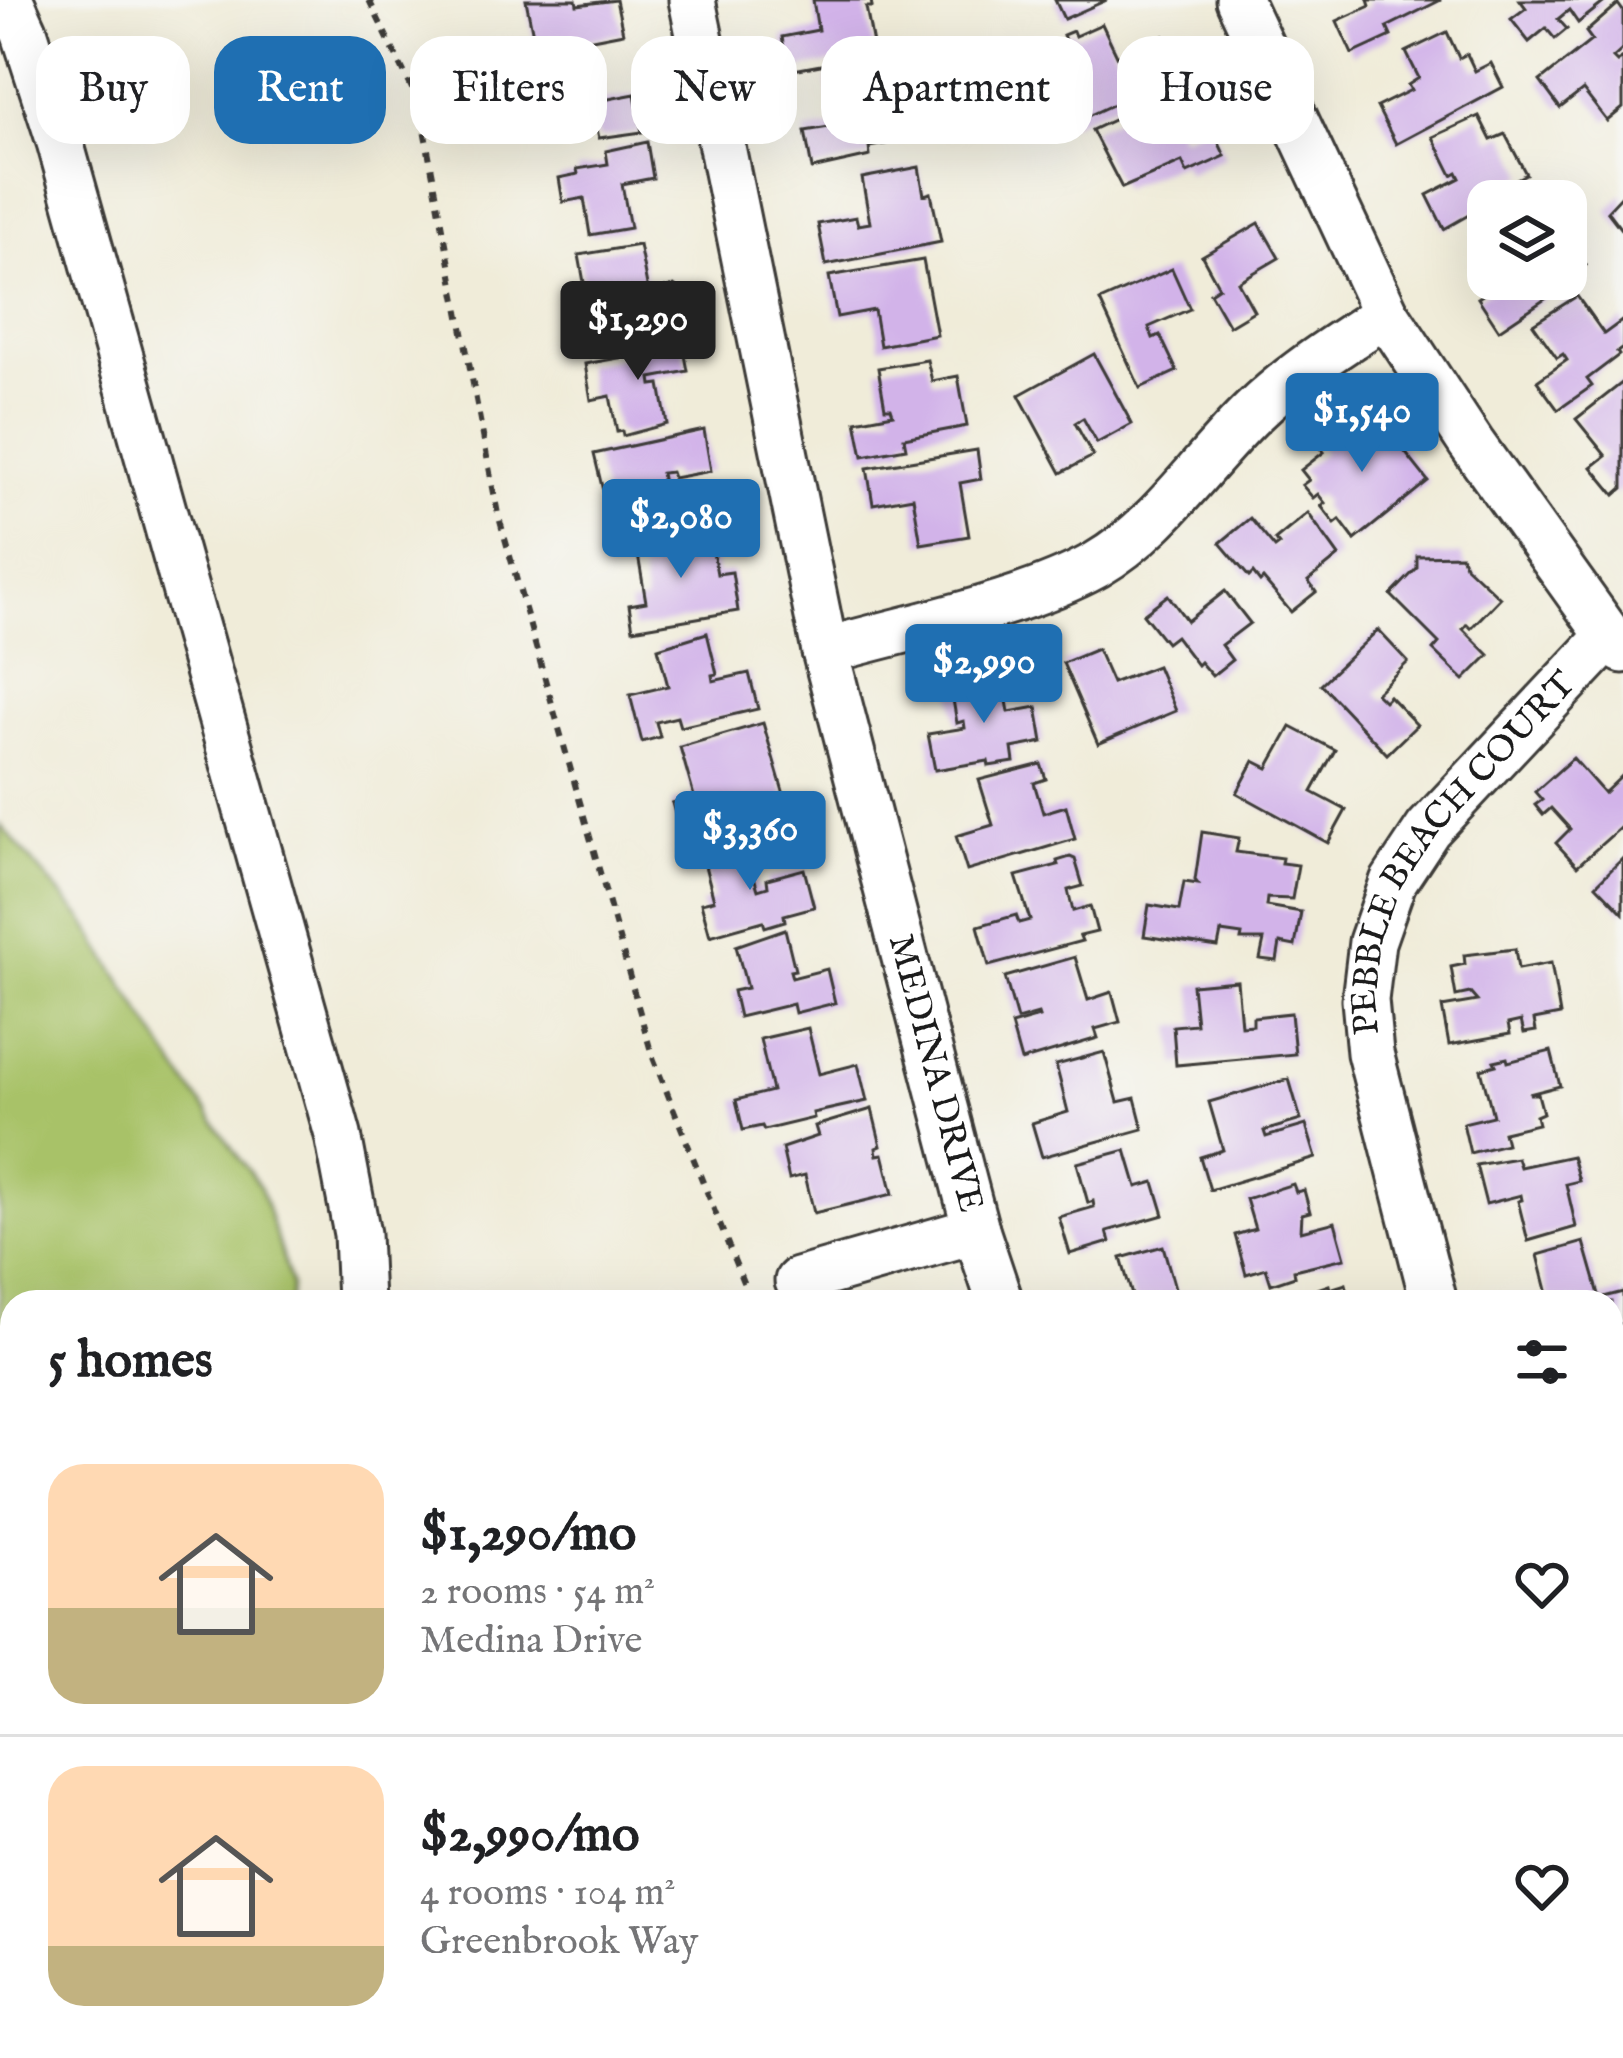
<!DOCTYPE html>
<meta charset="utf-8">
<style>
:root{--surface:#fff;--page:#f2f2f2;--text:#202124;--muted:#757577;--line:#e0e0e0;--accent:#1f6fb2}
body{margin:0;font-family:"IM FELL English",serif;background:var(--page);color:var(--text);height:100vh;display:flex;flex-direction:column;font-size:45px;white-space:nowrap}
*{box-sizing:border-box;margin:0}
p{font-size:39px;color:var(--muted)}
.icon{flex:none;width:66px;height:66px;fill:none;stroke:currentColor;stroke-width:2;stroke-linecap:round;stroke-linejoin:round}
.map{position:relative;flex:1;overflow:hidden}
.details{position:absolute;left:0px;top:1290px;width:1623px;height:768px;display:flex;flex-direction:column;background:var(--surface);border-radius:36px 36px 0 0;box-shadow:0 12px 48px #0002}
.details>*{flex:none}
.hud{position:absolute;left:36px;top:36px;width:1551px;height:108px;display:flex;gap:24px}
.buttons{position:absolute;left:1467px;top:180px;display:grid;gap:24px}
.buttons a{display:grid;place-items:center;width:120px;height:120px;border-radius:24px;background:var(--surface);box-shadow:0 12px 48px #0002;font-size:60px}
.price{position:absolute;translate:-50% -102px;padding:0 27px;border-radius:12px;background:var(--accent);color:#fff;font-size:39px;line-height:78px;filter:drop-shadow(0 3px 6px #0008)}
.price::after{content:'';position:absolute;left:50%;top:72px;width:36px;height:27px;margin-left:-18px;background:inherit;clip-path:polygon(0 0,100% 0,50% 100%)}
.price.active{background:#222;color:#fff}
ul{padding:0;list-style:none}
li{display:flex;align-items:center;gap:36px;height:300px;padding:0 48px}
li+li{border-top:3px solid var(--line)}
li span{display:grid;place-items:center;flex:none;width:336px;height:240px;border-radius:36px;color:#555}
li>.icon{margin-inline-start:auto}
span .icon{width:144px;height:144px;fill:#fffc;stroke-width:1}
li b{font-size:51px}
h2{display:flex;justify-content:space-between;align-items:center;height:144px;padding:0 48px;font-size:51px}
.pill{padding:0 42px;border-radius:36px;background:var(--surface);box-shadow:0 12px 48px #0002;font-size:42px;line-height:108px}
.pill.active{background:var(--accent);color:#fff}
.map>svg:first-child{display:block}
</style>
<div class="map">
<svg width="1623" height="2058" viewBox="0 0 1623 2058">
<rect width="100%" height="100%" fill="#f6f6f2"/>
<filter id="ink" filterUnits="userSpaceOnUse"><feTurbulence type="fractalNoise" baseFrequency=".00833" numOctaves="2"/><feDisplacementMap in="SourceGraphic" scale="24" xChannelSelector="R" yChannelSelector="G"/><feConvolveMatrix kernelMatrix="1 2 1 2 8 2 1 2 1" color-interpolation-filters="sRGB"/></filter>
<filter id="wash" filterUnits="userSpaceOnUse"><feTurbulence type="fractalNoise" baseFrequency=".004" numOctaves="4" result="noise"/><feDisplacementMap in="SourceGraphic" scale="48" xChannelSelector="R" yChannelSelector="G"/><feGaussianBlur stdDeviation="2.7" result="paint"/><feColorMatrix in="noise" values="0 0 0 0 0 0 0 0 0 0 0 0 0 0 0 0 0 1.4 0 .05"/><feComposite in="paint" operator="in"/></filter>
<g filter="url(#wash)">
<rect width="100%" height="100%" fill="#f0ecd9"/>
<polygon fill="#a8c268" stroke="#626f42" stroke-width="3" points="0,825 82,918 175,1066 261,1189 291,1285 290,1302 12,1302 12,1789 0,1795"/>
<g id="blocks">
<g fill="#d2b3e9">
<polygon points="526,0 576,0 577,5 616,0 623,33 536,50"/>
<polygon points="813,0 871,0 872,7 866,7 875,55 788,71 782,37 818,30"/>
<polygon points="1055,0 1107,0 1064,19"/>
<polygon points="1368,0 1441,0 1387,27 1391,36 1352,54 1337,21 1370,6"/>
<polygon points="1520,0 1607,0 1578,23 1569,10 1558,19 1567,29 1555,39 1546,28 1529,42 1511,19 1526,8"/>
<polygon points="1618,4 1623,11 1623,49 1613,58 1617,62 1623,58 1623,108 1607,121 1583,90 1560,108 1540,81 1592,40 1586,32"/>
<polygon points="1102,24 1121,64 1132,60 1128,53 1164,36 1181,73 1064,127 1056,117 1040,76 1066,65 1056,46 1065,40 1063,35 1073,31 1075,36"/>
<polygon points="1447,32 1459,58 1467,54 1475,71 1491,63 1503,87 1396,144 1377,107 1411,90 1408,85 1419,78 1406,52"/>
<polygon points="596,53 604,94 596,95 598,101 635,94 642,132 599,138 597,129 559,136 558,128 543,131 539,112 553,109 545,65"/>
<polygon points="876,71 883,112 917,106 922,137 869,147 870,156 812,169 805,131 835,126 826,78"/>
<polygon points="1162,97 1181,137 1210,124 1225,156 1187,173 1182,162 1122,188 1092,130"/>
<polygon points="1479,116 1491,140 1505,134 1526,174 1511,182 1514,187 1505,192 1502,187 1477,200 1481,208 1444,229 1427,195 1460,178 1457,172 1452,175 1433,137"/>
<polygon points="647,142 653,178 622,184 630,228 590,235 584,198 563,202 559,178 578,174 577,169 608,164 606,151"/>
<polygon points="919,167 924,195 931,193 941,242 826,265 818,224 856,217 858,225 870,223 862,178"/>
<polygon points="1623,194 1623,232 1607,211"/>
<polygon points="1259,223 1279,258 1238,282 1254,311 1229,326 1210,293 1219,287 1202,256"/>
<polygon points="1569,240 1586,265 1569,276 1572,281 1499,330 1478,298 1508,279 1566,279 1566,242"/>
<polygon points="639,245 648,291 675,286 682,323 576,342 569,307 588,304 579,255"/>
<polygon points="923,260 937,335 880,346 874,310 837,317 829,276"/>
<polygon points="1172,269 1190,309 1149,327 1153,338 1160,335 1177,371 1140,388 1100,301"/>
<polygon points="1577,296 1604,334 1623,320 1623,348 1617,352 1619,355 1587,379 1592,386 1558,410 1537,381 1567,360 1563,354 1557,358 1533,324"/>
<polygon points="681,334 688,371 651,378 652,385 660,384 667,424 623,436 622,431 617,432 610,396 591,400 585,364 641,354 639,344"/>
<polygon points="1094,354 1132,424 1097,443 1083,418 1075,423 1093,456 1061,473 1019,395"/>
<polygon points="927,360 932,381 958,376 967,426 904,438 906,448 863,456 856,421 893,414 891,408 885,408 878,368"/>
<polygon points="1623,382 1623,488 1615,495 1592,467 1606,456 1576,419"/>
<polygon points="1364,411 1377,427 1382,423 1428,481 1355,540 1340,520 1335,524 1321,506 1325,503 1318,494 1313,498 1302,485 1309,480 1301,470 1324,452 1319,446"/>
<polygon points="704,430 711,471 673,478 671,472 661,473 669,518 626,526 620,496 605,499 594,454"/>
<polygon points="977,450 981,479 960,483 969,536 921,544 913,497 873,504 867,468"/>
<polygon points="1308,513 1339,556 1308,581 1316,592 1291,612 1263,579 1260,582 1253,573 1249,577 1220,543 1250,518 1275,548 1279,545 1275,540"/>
<polygon points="701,528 705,547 712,546 717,574 732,572 738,611 633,629 629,605 646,602 636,543"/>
<polygon points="1461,555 1465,565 1500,598 1471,628 1467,624 1463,629 1489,655 1464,680 1433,650 1439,643 1391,595 1417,568 1417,556"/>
<polygon points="1225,591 1250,623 1221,645 1232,660 1212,676 1200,662 1197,665 1175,636 1166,643 1143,614 1168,595 1187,621"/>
<polygon points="1378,630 1408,662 1376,693 1384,701 1389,696 1417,725 1387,754 1321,684"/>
<polygon points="707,633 717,674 712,675 713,681 749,673 758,709 680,727 677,717 656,722 660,737 642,742 630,695 668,686 658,648"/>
<polygon points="1097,649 1112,683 1157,666 1176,711 1098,744 1063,663"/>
<polygon points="1002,673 1009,712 1037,707 1043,742 1012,748 1014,762 989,766 988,761 935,770 928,734 965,728 964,721 957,723 950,682"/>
<polygon points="763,723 787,805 776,808 780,816 747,825 745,816 731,821 733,828 708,836 705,827 681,834 672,803 694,796 680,747"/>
<polygon points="1291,727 1335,750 1312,792 1346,810 1328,843 1237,793 1254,761 1268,768"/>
<polygon points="1573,758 1604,793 1623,775 1623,825 1577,866 1556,843 1570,829 1551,808 1543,815 1535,805 1542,800 1535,792"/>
<polygon points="1041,764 1046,779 1034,783 1043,813 1066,806 1075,839 967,871 956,836 993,825 979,780"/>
<polygon points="1202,832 1239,838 1236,852 1282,858 1281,863 1298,865 1292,899 1267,898 1266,906 1301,912 1295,946 1280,943 1277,961 1260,959 1264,940 1241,940 1242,935 1221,932 1218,947 1144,936 1149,905 1179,910 1184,882 1198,884 1195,880"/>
<polygon points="744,847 745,850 758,847 762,864 751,867 758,890 768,887 767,879 804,869 814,907 784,915 785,921 765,927 763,921 710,936 701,903 714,900 703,858"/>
<polygon points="1070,857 1075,859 1083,886 1068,890 1073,911 1090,906 1097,932 1080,936 1082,941 989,966 978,926 1016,915 1019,923 1030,920 1016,876 1058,865 1057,861"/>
<polygon points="1623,858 1623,913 1596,885"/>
<polygon points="785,929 795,970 790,971 792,978 827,969 835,1003 795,1013 793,1004 739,1017 733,991 747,988 736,946"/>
<polygon points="1515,949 1518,969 1551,963 1560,1015 1534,1020 1536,1031 1524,1033 1521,1021 1508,1024 1510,1034 1449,1045 1442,1007 1477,1001 1470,993 1456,996 1451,967 1465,964 1464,955"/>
<polygon points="1075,957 1088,1000 1112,992 1120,1022 1095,1029 1098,1038 1021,1061 1011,1025 1039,1017 1038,1014 1017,1020 1005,977"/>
<polygon points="1237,981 1241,1026 1253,1025 1253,1017 1291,1013 1295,1054 1176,1065 1173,1026 1196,1024 1192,985"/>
<polygon points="808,1028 819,1074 858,1064 867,1101 813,1113 814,1118 764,1130 762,1126 743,1130 736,1100 772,1091 760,1039"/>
<polygon points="1551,1051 1560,1086 1529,1094 1538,1094 1543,1113 1536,1116 1538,1124 1503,1132 1506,1144 1470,1153 1463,1123 1493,1116 1481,1069 1496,1065 1494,1061 1507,1058 1508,1062"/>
<polygon points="1104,1052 1118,1102 1135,1098 1143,1129 1042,1157 1032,1123 1068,1112 1056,1065"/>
<polygon points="1289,1079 1301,1120 1264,1131 1266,1137 1306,1125 1316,1158 1210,1190 1200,1157 1223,1150 1209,1102"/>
<polygon points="872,1109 881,1146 876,1148 877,1155 883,1154 893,1194 814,1213 805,1175 789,1179 782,1148 818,1136 815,1126"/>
<polygon points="1126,1150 1137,1187 1154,1182 1164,1215 1107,1231 1110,1242 1070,1254 1059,1217 1094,1207 1093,1201 1088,1203 1077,1163"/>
<polygon points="1572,1156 1579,1181 1566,1184 1576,1227 1528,1241 1518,1201 1522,1200 1521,1195 1486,1204 1476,1165 1517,1158 1520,1167"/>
<polygon points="1293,1184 1296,1192 1304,1190 1310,1212 1302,1214 1301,1231 1335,1222 1345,1258 1294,1270 1295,1276 1271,1284 1266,1268 1246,1274 1235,1235 1255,1229 1246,1199"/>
<polygon points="1584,1242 1600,1298 1623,1292 1623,1323 1611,1327 1611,1302 1550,1302 1538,1255"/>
<polygon points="1163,1246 1177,1295 1192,1290 1195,1302 1134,1302 1121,1258"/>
<polygon points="1346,1284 1351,1302 1280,1302 1329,1285 1330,1289"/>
<polygon points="1623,1343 1623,1417 1611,1421 1611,1346"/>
<polygon points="1623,1452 1623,1527 1611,1533 1611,1455"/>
<polygon points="1611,1587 1623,1598 1623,1611 1611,1625"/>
<polygon points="1611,1818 1623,1832 1623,1891 1611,1878"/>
<polygon points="1008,2046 1106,2046 1109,2058 1030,2058 1027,2048 1010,2052"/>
<polygon points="1281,2046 1381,2046 1382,2050 1394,2046 1397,2058 1284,2058"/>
</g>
</g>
</g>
<g filter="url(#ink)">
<use href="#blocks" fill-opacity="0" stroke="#3c3b38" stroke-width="3"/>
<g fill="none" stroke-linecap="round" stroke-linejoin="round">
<g stroke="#3c3b38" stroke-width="51">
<g id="minor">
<polyline points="10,0 24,31 60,142 338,1135 357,1234 360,1302"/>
<path id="s1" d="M 692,0 L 825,651 L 976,1230 L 1000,1302"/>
<polyline points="1239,0 1386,314 1471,443 1609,636 1623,650"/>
<path d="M 825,651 C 908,627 1022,606 1096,565 C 1160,528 1201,462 1253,412 C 1293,373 1340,344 1386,314"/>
<polyline points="798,1281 976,1230"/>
<path id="s2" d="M 1434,1302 L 1370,1053 L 1365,1000 L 1372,942 L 1393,882 L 1428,829 L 1609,636"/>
<polyline points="1210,2046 1213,2058"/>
<polyline points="144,2058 148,2046"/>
</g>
</g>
<g stroke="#3c3b38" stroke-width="6" stroke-dasharray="9 9" stroke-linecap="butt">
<polyline points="369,0 419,103 498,514 652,1055 751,1302"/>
<polyline points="960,2046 963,2058"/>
</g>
<use href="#minor" stroke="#fff" stroke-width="45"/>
</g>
</g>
<g text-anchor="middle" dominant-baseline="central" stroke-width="9" stroke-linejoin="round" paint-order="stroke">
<g font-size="36" fill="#1c1c1c" stroke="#f6f6f2">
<text stroke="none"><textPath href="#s2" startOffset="489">PEBBLE BEACH COURT</textPath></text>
<text stroke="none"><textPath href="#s1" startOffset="1101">MEDINA DRIVE</textPath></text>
</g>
</g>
</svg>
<div class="buttons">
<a><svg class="icon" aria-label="layers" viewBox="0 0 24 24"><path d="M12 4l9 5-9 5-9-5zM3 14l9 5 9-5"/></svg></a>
</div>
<b class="price active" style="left:638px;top:383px">$1,290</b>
<b class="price" style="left:1362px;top:475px">$1,540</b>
<b class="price" style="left:681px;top:581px">$2,080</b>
<b class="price" style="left:984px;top:726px">$2,990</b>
<b class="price" style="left:750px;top:893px">$3,360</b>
<div class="hud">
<a class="pill">Buy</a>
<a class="pill active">Rent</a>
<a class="pill">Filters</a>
<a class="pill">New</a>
<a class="pill">Apartment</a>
<a class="pill">House</a>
</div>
<section class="details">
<h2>5 homes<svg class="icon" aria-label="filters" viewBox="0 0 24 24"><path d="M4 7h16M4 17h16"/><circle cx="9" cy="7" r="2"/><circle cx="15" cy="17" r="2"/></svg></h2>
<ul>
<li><span style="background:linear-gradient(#ffd9b3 60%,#c2b280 0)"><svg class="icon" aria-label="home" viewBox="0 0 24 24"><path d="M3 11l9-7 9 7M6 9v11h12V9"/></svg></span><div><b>$1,290/mo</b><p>2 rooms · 54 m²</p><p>Medina Drive</p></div><svg class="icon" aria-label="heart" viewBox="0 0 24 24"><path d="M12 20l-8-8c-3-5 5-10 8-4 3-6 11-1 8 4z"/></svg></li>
<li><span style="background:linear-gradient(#ffd9b3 75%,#c2b280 0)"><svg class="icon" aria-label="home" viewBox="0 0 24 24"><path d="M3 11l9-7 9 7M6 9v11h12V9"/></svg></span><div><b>$2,990/mo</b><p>4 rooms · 104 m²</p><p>Greenbrook Way</p></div><svg class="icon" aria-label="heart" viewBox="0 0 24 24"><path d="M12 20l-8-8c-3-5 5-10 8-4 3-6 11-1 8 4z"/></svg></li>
</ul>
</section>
</div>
